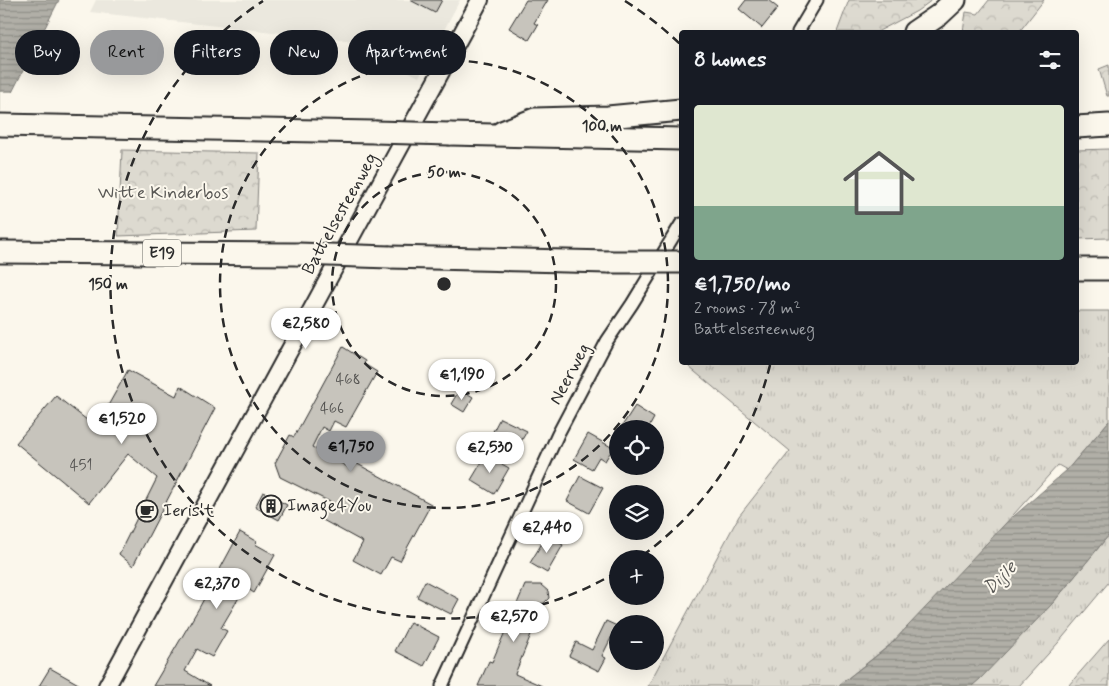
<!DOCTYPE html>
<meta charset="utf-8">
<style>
:root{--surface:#171b24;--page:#242831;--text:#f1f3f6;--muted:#9ea1a6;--accent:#98999b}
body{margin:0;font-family:Mynerve,sans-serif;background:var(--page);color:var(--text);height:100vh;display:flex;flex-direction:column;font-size:19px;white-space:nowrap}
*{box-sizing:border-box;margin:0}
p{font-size:16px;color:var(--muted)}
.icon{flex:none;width:28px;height:28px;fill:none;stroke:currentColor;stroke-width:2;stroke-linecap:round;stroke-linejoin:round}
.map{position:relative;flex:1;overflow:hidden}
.sheet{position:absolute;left:679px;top:30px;width:400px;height:335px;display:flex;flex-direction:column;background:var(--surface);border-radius:5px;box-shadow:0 5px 20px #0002}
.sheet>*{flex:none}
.banner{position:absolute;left:15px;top:30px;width:475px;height:45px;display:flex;gap:10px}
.controls{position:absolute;left:609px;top:420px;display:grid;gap:10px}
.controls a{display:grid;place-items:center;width:55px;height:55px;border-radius:50%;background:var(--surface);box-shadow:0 5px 20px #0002;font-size:25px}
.price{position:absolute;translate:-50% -42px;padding:0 11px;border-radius:18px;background:#fff;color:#222;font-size:16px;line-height:32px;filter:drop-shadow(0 1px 2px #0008)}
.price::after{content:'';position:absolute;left:50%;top:30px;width:15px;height:11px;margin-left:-8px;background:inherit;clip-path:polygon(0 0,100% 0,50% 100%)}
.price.on{background:var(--accent);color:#111}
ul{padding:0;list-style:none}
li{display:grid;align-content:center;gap:10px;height:265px;padding:0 15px}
li span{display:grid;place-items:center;height:155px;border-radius:5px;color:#555}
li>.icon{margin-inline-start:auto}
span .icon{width:90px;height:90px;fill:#fffc;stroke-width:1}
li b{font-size:21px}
h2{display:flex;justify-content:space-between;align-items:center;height:60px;padding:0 15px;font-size:21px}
.chip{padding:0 18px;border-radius:22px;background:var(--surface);box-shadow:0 5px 20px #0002;font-size:18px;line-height:45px}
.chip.on{background:var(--accent);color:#111}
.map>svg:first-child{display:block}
</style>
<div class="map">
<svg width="1109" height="686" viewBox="0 0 1109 686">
<defs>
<pattern id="grass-tufts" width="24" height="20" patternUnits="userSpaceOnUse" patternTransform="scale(1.25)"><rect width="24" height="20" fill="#dddad0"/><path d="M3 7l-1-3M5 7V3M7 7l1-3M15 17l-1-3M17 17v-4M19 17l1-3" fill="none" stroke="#bebbb3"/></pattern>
<pattern id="forest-crowns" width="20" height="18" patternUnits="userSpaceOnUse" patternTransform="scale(1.25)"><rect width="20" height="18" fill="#dddad0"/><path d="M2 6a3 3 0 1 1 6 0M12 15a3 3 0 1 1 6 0" fill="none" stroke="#bebbb3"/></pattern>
<pattern id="water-rules" width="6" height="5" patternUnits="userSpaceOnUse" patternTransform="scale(1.25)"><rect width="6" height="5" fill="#b1afa7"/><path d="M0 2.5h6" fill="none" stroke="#908f88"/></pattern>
</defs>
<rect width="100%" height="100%" fill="#fbf7ec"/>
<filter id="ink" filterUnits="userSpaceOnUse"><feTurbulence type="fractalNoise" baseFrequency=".02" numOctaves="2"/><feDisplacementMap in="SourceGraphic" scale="10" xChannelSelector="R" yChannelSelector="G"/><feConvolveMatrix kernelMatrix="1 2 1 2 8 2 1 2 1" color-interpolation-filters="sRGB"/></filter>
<g filter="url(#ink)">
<polygon fill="#ebe8de" points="96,0 460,0 419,77 345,40 90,12"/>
<g fill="url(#grass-tufts)" stroke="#84827e">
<polygon points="1076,311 1109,311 1109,421 1067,470 1058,465 970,563 891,644 838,686 648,686 739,516 790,451 689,367 691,363 1076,362"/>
<polygon points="1109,535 1109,582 1058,643 1019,686 972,686 1052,604"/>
</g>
<g fill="url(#forest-crowns)" stroke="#84827e">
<polygon points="849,0 932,0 917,11 877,32 837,32"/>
<polygon points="989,0 1044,0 1019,32 963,32 966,12 978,14"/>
<polygon points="1109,65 1109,96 1107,96 1099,69"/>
<polygon points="1109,149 1109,238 1076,239 1076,150"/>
<polygon points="122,150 259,153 256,231 118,236"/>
<polygon points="1109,639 1109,686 1068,686"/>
</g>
<g fill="url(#water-rules)" stroke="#7b7a75">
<polygon points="0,0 59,0 0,116"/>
<polygon points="1109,421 1109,535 1052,604 980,679 972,686 838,686 889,646 1006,523 1067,470"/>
</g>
<polygon fill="#fbf7ec" points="0,92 15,92 0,119"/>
<g fill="#c7c4bc" stroke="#2b2b2b">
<polygon points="410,0 442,0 435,13"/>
<polygon points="526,0 548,0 534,23 538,25 529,40 509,28"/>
<polygon points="746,0 768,0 778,8 762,28 739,9"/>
<polygon points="343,347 365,361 364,364 377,372 346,427 334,421 329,431 322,427 312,447 348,467 352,461 431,504 400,561 391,557 381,575 353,560 363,542 321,519 330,502 280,477 275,463 290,435 294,437"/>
<polygon points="128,370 176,396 180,386 215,408 133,566 119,554 157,478 128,454 89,503 16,443 56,396 96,427"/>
<polygon points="460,389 473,397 464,412 451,404"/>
<polygon points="635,406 654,418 648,429 620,429"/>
<polygon points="500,418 527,431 520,443 506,436 501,447 488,441"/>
<polygon points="588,434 613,448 605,461 599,457 592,469 574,459"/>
<polygon points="486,455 509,468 494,494 471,480"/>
<polygon points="580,476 603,488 589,513 567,501"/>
<polygon points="263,492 287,505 279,520 255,507"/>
<polygon points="240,532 257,542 255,544 275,555 254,593 248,589 244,595 241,594 221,628 227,631 212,657 197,649 185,671 210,686 153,686 199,608"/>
<polygon points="547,535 563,545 547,573 530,563"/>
<polygon points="425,581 459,599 451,614 417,597"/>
<polygon points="525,585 541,585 548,591 549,598 544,603 539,604 538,608 533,606 523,628 532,632 515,674 542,686 478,686 489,661 492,662"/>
<polygon points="606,621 617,626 602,656 606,658 599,671 569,656 576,642 592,650"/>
<polygon points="410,622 439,637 424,666 395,651"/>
<polygon points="50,668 82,686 39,686"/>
</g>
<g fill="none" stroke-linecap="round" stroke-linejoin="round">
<g stroke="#2b2b2b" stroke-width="15">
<g id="minor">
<polyline points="798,32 817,0"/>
<polyline points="442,686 558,434 607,341 632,304 681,224"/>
</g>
</g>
<g stroke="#2b2b2b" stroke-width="20">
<polyline id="secondary" points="107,686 480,0"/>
</g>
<g stroke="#2b2b2b" stroke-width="25">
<g id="motorway">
<polyline points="914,32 939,15 955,0"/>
<polyline points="0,125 375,132"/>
<polyline points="1076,127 1109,125"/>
<polyline points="502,132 535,119 608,117 681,110"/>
<polyline points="450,134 681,139"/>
<polyline points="0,252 298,254"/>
<polyline points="390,257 609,262"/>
<polyline points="1076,269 1109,269"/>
</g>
</g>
<use href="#minor" stroke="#fbf7ec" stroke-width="11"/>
<use href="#secondary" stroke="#fbf7ec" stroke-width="16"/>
<use href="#motorway" stroke="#fbf7ec" stroke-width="21"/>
<g stroke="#2b2b2b" stroke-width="25" stroke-linecap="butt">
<g id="motorway-bridge">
<polyline points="375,132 450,134"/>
<polyline points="298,254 390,257"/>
<polyline points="609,262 681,262"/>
</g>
</g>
<use href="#motorway-bridge" stroke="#fbf7ec" stroke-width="21"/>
</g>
</g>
<g fill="none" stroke="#2b2b2b" stroke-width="2.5" stroke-dasharray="9 6">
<circle cx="444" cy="284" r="112"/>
<circle cx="444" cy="284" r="224"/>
<path d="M770 365A336 336 0 0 1 639 558M617 572A336 336 0 0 1 263 1M625 1A336 336 0 0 1 680 44"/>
</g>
<defs>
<g id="building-ring" transform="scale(1.125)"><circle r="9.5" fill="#fbf7ec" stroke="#2b2b2b" stroke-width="1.5"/><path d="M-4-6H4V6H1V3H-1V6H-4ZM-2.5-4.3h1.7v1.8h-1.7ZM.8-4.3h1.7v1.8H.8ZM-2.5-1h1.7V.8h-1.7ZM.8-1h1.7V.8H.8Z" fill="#2b2b2b"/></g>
<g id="cafe-ring" transform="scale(1.125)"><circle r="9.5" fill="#fbf7ec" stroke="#2b2b2b" stroke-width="1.5"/><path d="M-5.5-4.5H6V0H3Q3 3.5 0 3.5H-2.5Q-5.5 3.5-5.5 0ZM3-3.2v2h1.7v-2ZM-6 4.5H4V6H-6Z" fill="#2b2b2b"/></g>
</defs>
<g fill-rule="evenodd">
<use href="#building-ring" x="271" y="506"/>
<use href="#cafe-ring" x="147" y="511"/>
</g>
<g text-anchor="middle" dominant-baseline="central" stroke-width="4" stroke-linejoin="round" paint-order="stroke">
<g font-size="15" fill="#52514f">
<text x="348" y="380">468</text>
<text x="332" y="409">466</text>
<text x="81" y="466">451</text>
</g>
<rect fill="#fbf7ec" stroke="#696865" stroke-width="1" x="143" y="239.5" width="38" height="27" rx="4"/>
<g font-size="16" font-weight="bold" fill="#2b2b2b">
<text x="162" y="253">E19</text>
</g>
<g font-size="18" fill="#585754" stroke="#fbf7ec">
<text x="163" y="193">Witte Kinderbos</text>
</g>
<g font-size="18" fill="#2b2b2b" stroke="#fbf7ec">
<text transform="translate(340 214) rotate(-61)">Battelsesteenweg</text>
<text transform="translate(570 374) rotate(-62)">Neerweg</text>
</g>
<g font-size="18" fill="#2b2b2b" stroke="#fbf7ec" text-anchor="start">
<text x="287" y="506">Image4You</text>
<text x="163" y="511">Ieris't</text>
</g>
<g font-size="19" font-style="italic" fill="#5a5956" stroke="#fbf7ec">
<text transform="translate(1000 578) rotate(-45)">Dijle</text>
</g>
</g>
<circle cx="444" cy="284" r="8" fill="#2b2b2b" stroke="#fbf7ec" stroke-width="2.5"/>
<g font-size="15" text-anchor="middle" font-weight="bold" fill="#2b2b2b" stroke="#fbf7ec" stroke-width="4" stroke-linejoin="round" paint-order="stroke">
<text x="602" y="131">100 m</text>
<text x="444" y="177">50 m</text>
<text x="108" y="289">150 m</text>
</g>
</svg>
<div class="controls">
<a><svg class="icon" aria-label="locate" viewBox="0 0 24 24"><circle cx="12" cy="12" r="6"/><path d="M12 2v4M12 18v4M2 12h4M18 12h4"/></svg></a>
<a><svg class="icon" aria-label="layers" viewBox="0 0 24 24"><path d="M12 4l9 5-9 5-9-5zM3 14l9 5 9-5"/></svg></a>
<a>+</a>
<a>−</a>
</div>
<b class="price" style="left:306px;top:350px">€2,580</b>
<b class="price" style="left:462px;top:401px">€1,190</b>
<b class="price" style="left:122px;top:445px">€1,520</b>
<b class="price on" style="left:351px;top:473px">€1,750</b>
<b class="price" style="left:490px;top:474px">€2,530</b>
<b class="price" style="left:547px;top:554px">€2,440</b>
<b class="price" style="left:217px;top:610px">€2,370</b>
<b class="price" style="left:514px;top:643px">€2,570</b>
<div class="banner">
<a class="chip">Buy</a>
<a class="chip on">Rent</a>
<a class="chip">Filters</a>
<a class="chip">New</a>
<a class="chip">Apartment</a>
</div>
<section class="sheet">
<h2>8 homes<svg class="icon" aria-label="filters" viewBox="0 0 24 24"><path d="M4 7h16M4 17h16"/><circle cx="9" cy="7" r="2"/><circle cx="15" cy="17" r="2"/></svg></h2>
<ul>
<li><span style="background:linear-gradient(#dfe7d0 65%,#7fa58c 0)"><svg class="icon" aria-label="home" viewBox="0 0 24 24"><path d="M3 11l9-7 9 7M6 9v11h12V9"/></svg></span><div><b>€1,750/mo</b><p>2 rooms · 78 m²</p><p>Battelsesteenweg</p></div></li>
</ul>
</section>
</div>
